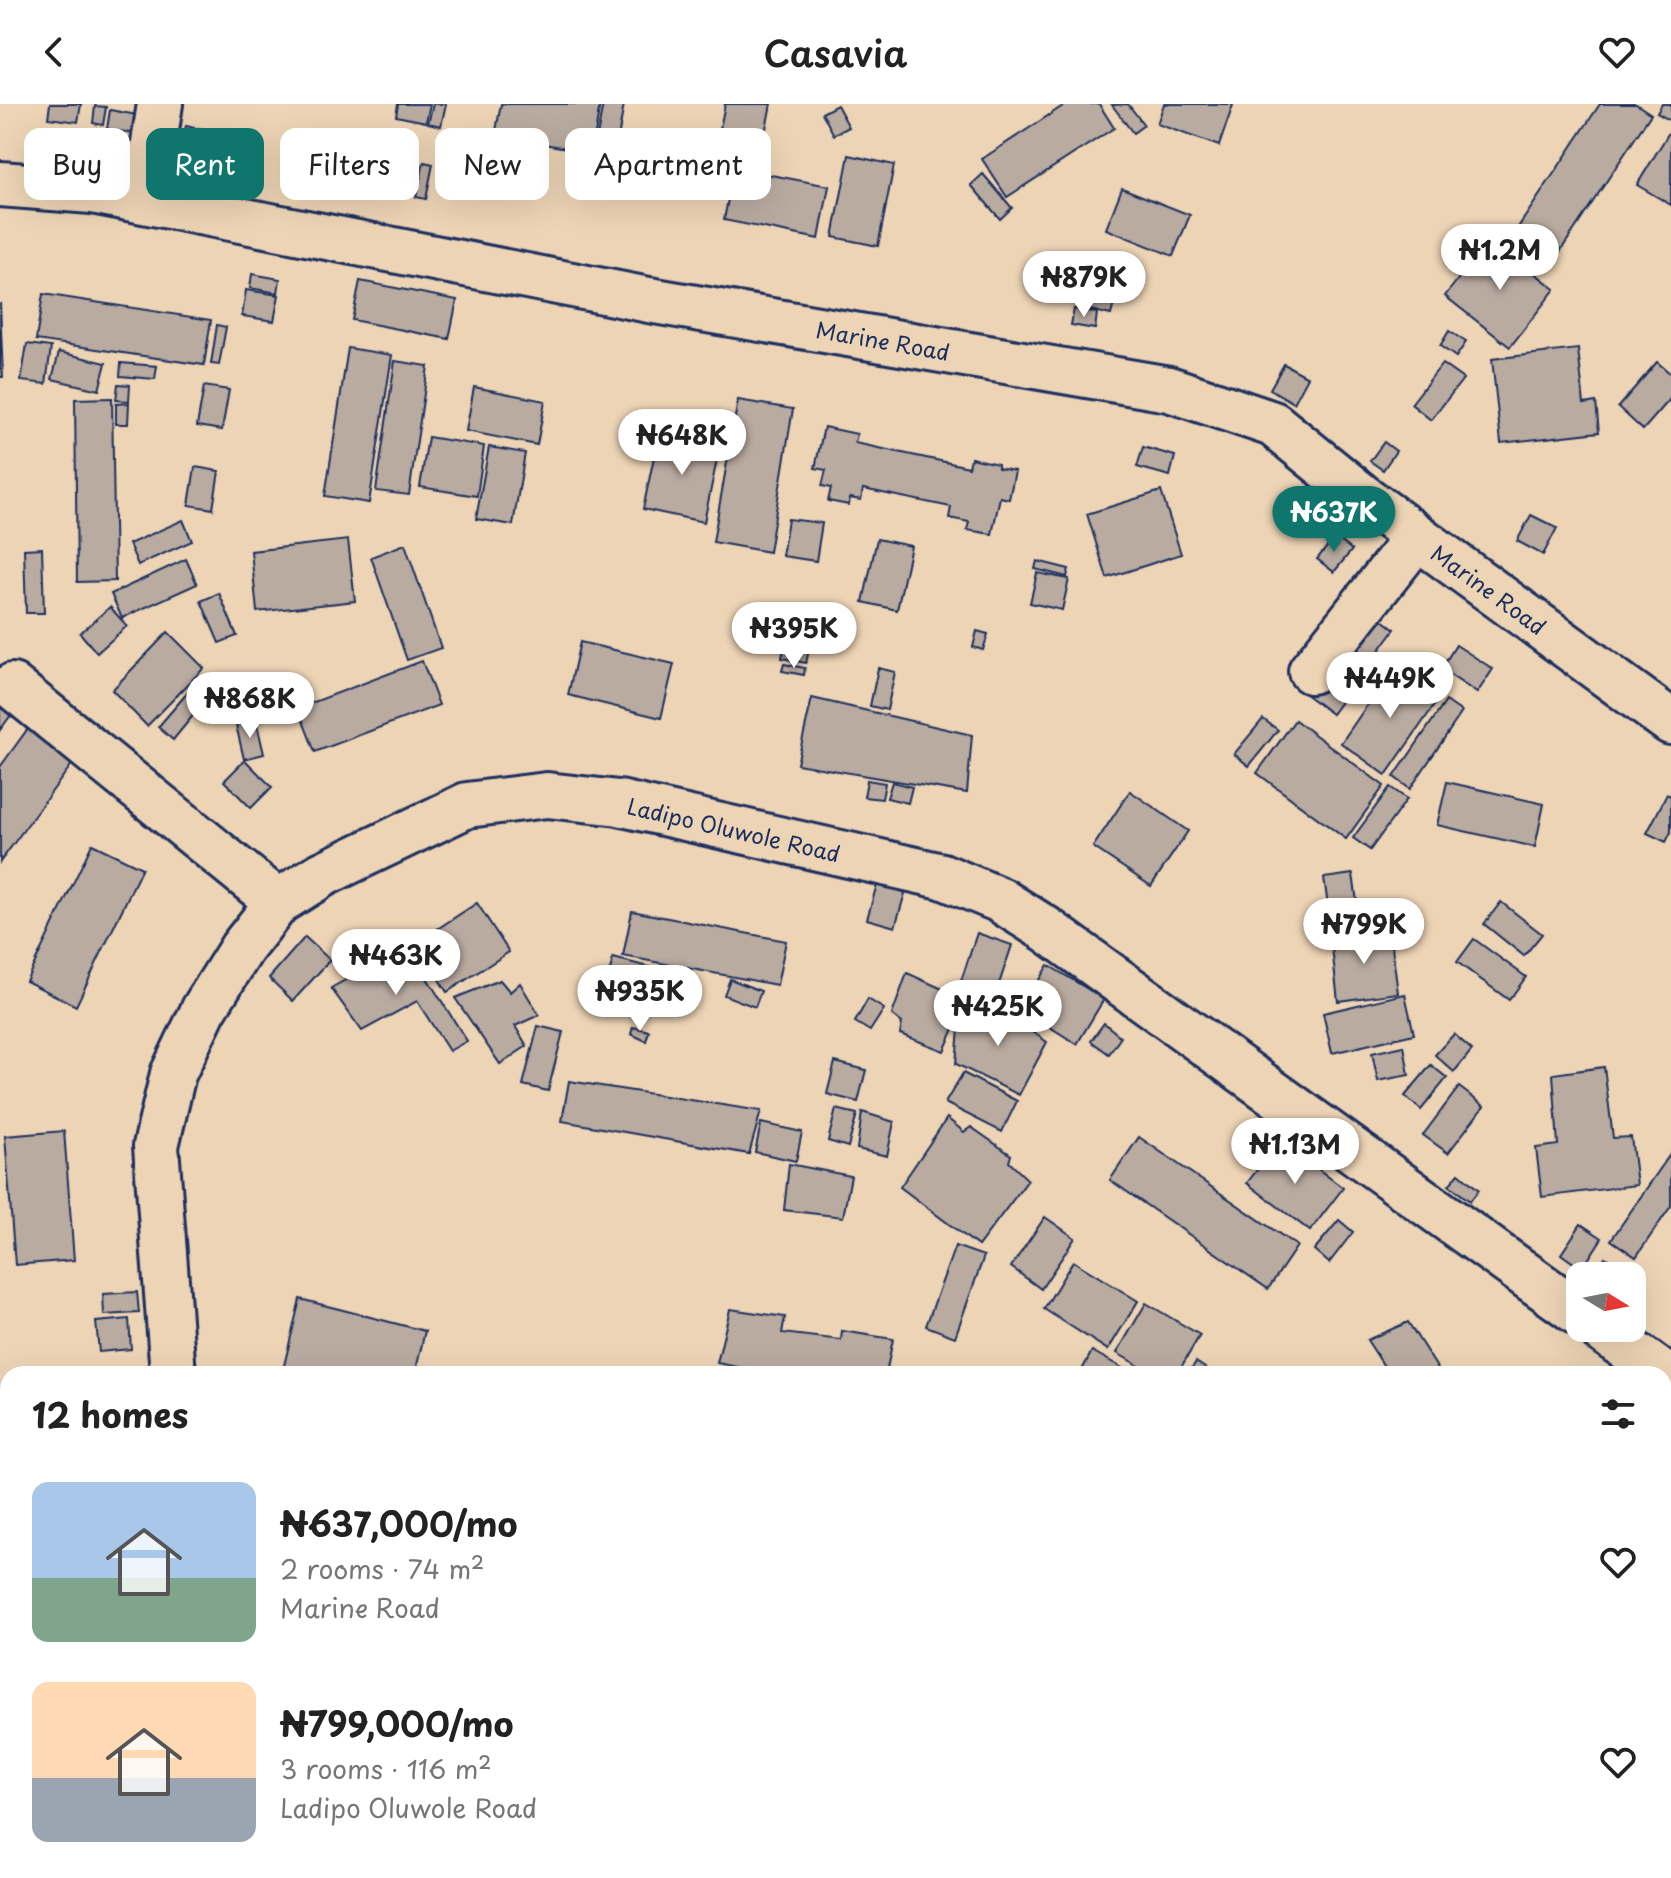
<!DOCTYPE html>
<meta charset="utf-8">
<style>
:root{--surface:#fff;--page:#f2f2f2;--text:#222;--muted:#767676;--accent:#0f766e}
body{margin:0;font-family:"Playpen Sans",sans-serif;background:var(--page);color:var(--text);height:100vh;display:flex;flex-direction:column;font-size:30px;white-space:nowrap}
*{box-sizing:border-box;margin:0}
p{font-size:26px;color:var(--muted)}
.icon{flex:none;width:44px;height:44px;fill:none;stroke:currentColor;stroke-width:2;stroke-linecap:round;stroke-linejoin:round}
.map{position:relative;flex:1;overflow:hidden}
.side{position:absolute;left:0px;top:1262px;width:1672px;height:512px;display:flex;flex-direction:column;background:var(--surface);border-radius:24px 24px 0 0;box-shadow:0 8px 32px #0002}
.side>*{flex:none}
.banner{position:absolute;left:24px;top:24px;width:800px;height:72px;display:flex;gap:16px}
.needle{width:52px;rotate:100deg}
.tools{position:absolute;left:1566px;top:1158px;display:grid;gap:16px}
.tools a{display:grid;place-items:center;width:80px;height:80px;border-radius:16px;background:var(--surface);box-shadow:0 8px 32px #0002;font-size:40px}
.price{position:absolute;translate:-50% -68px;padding:0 18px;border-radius:28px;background:#fff;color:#222;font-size:26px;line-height:52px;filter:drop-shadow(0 2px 4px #0008)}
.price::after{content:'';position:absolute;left:50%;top:48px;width:24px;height:18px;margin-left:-12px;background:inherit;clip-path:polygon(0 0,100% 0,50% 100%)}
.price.on{background:var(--accent);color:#fff}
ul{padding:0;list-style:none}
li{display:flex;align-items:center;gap:24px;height:200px;padding:0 32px}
li span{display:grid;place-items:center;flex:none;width:224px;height:160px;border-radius:16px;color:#555}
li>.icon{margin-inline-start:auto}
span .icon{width:96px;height:96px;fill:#fffc;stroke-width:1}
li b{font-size:34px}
h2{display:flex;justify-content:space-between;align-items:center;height:96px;padding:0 32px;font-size:34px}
.chip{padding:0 28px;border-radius:16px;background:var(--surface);box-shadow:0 8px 32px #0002;font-size:28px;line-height:72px}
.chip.on{background:var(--accent);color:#fff}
header{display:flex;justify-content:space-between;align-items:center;height:104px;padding:0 32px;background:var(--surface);font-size:36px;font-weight:600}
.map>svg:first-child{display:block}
</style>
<header><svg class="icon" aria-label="back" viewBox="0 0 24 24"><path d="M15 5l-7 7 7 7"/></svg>Casavia<svg class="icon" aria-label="heart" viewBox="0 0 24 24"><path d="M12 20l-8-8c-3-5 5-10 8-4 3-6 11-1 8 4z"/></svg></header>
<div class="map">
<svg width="1671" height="1774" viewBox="0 0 1671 1774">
<rect width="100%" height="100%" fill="#edd4b5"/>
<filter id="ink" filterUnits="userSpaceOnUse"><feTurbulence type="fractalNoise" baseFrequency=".0125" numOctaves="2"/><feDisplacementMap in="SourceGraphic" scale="16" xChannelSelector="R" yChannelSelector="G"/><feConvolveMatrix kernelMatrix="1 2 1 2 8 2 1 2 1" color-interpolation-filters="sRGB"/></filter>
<g filter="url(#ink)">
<g fill="#b9aba0" stroke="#1b2f5e" stroke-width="2">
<polygon points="50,0 81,0 78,18 48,14"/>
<polygon points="398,0 430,0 426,18 396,12"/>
<polygon points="433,0 446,0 441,22 428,19"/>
<polygon points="501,0 600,0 592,48 495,32"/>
<polygon points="603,0 624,0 616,46 595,43"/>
<polygon points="725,0 771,0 759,59 715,49"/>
<polygon points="1066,0 1099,0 1114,24 1007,93 982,55"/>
<polygon points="1128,0 1144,21 1133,29 1112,1"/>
<polygon points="1164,0 1231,0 1233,1 1219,42 1157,20"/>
<polygon points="1600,0 1636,0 1651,10 1553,158 1513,131"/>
<polygon points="1662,0 1671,0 1671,17 1657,9"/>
<polygon points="837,1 849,23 834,31 822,9"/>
<polygon points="95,2 106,3 103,21 93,19"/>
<polygon points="110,6 148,13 144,31 107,25"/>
<polygon points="186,22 207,27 202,46 180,41"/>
<polygon points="1671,25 1671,101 1637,81"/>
<polygon points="372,29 390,31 387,60 369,58"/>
<polygon points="322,34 354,39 351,57 319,53"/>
<polygon points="849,51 894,61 878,142 833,133"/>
<polygon points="424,58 433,60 426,95 416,93"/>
<polygon points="366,62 382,66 379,79 363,75"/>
<polygon points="734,64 829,82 819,135 724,116"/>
<polygon points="983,70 1012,104 1000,115 971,81"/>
<polygon points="1122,84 1190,111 1173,152 1106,125"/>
<polygon points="1490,134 1555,185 1510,243 1445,192"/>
<polygon points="252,170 280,175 278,189 250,184"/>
<polygon points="360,177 457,196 449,235 352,216"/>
<polygon points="1096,182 1117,187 1111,211 1090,206"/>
<polygon points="246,186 279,191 274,217 242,212"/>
<polygon points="43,190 211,216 204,261 36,236"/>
<polygon points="0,199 3,273 0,273"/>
<polygon points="1074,205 1097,209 1095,225 1071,221"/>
<polygon points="217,221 226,223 219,261 211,260"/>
<polygon points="1449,227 1466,238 1456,253 1440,242"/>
<polygon points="27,240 51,243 46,280 21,277"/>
<polygon points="348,244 392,251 369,399 325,392"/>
<polygon points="1578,245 1584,300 1596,298 1599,328 1501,339 1492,255"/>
<polygon points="59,248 106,259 99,286 52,275"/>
<polygon points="395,257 428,262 409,391 376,387"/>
<polygon points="1657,258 1671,270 1671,294 1643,326 1618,303"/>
<polygon points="121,259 157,262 155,275 120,272"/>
<polygon points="1284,260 1308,273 1294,299 1270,285"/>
<polygon points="1442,260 1463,275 1431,316 1411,300"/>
<polygon points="118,280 130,281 129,297 116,296"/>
<polygon points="204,282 229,286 222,326 197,322"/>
<polygon points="474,283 545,297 537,341 466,327"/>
<polygon points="112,294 115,477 77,478 75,295"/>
<polygon points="738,296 793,305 769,448 713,438"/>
<polygon points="129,299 128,320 116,320 116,300"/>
<polygon points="824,323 857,330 855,339 969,363 971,354 998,360 998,364 1015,367 1009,395 1000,393 992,430 967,426 969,418 949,414 951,403 863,385 861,396 850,394 849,401 828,397 831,384 822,382 826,366 815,364"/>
<polygon points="659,329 720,341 704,418 643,405"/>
<polygon points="428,333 484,342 477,392 420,383"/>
<polygon points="1384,338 1396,347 1383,366 1370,357"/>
<polygon points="489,343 525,349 513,421 476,415"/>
<polygon points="1143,343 1175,352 1170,372 1137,363"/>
<polygon points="195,363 219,367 213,405 189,401"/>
<polygon points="1161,387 1181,450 1107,474 1087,410"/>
<polygon points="1531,411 1557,424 1543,451 1517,437"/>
<polygon points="788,415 822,419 816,457 782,452"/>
<polygon points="183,416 192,437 138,461 129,440"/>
<polygon points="1335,433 1352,446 1334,468 1317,455"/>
<polygon points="877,435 911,442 897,506 863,498"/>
<polygon points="348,436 355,497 257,508 251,447"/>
<polygon points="405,440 441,544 407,556 371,453"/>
<polygon points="42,444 44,509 26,509 24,445"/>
<polygon points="186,455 197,480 122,514 111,490"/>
<polygon points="1037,457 1069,465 1067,473 1035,465"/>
<polygon points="1037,469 1069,475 1062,506 1030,499"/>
<polygon points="219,489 237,532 219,539 201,497"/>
<polygon points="110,503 127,522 97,549 80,529"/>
<polygon points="1367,504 1395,525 1332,610 1304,589"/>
<polygon points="789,518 814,524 806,559 782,554"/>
<polygon points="977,527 988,530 983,546 973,543"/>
<polygon points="168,528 204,564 147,622 112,586"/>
<polygon points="580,538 674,560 661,614 568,591"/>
<polygon points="1456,541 1493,565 1477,589 1441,565"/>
<polygon points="422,557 439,601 315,648 298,604"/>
<polygon points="784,560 805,564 804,571 782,567"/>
<polygon points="1395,561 1440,593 1386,671 1341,639"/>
<polygon points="878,564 895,568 887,606 870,602"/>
<polygon points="0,580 22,596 0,626"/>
<polygon points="195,580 209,592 173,636 158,623"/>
<polygon points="812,594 972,631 967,689 797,660"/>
<polygon points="1446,597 1462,608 1410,685 1394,673"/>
<polygon points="1263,615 1278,626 1249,662 1234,650"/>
<polygon points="256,616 264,650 244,655 236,621"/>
<polygon points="1295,616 1384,682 1346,735 1257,669"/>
<polygon points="32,619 78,652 0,758 0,663"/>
<polygon points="245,656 272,683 251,704 224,677"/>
<polygon points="867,676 885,679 882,695 864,693"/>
<polygon points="892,678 912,683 908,699 887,694"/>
<polygon points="1447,678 1544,700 1535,743 1437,721"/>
<polygon points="1390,683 1407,695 1370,746 1353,734"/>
<polygon points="1130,687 1188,727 1151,782 1093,743"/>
<polygon points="1667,690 1671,692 1671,728 1666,738 1647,729"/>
<polygon points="92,740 142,764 76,902 26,877"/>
<polygon points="1353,770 1360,819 1331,823 1324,774"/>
<polygon points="878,777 906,786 895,823 867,815"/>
<polygon points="1501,798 1542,830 1524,852 1484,820"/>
<polygon points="477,799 509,848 447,888 416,839"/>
<polygon points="632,807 786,837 777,881 623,852"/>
<polygon points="1390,828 1398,889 1338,897 1331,835"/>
<polygon points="977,829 1012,841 996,889 961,877"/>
<polygon points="305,833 330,856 293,897 269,874"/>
<polygon points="1474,835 1526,873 1509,896 1457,858"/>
<polygon points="394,849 402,860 415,855 467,937 449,947 417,897 362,927 331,884"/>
<polygon points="613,854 677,870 669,903 605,887"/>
<polygon points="1048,861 1104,895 1077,940 1021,905"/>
<polygon points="907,869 967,896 944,947 900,930 902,919 892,911"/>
<polygon points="730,875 761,887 755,903 724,891"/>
<polygon points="500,876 510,888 520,879 539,911 515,922 527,942 500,960 455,894"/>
<polygon points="1405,890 1414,930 1332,949 1323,909"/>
<polygon points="868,895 884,905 870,927 855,918"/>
<polygon points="987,895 1047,938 1019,991 956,960 959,924"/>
<polygon points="1104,919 1121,933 1109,950 1091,937"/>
<polygon points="538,922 563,928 548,987 523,981"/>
<polygon points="633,923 649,927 646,937 631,930"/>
<polygon points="1454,930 1472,946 1454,968 1435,951"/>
<polygon points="1404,942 1409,971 1378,977 1372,949"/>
<polygon points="835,958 866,966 858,998 827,990"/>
<polygon points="1431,961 1447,974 1421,1006 1405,992"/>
<polygon points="1604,963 1613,1034 1631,1033 1637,1081 1542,1093 1536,1044 1558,1041 1553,970"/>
<polygon points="963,969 1017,997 1002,1028 945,999"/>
<polygon points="569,977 761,1007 749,1050 562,1017"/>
<polygon points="1459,983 1484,1002 1448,1049 1423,1031"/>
<polygon points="836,1005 857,1010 848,1043 828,1037"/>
<polygon points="862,1008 894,1018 887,1052 857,1045"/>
<polygon points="947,1014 964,1028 971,1023 1011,1051 1009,1058 1028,1076 978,1142 900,1083"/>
<polygon points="761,1019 802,1028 796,1057 755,1048"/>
<polygon points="64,1027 74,1156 15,1161 5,1032"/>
<polygon points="1139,1033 1297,1142 1268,1185 1110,1076"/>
<polygon points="1280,1036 1343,1084 1310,1127 1247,1079"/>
<polygon points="1671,1049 1671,1102 1636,1153 1611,1136"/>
<polygon points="789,1060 851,1072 843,1113 784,1106"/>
<polygon points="1459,1069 1479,1086 1470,1097 1449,1081"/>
<polygon points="1045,1113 1075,1134 1041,1185 1011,1163"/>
<polygon points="1339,1116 1353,1128 1329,1159 1314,1146"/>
<polygon points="1581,1120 1602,1134 1582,1165 1561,1150"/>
<polygon points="955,1142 984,1152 955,1233 926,1222"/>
<polygon points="1605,1153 1629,1169 1627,1172 1593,1172"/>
<polygon points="1073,1157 1138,1197 1108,1246 1044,1205"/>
<polygon points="137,1188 139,1209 104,1211 103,1190"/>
<polygon points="300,1195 425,1227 415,1270 282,1270"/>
<polygon points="1146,1199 1200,1231 1177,1270 1153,1270 1117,1249"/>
<polygon points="730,1205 785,1213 782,1229 841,1236 842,1227 893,1235 886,1270 774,1270 717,1259"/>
<polygon points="129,1215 131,1245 99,1248 96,1218"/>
<polygon points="1408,1218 1441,1270 1389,1270 1367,1236"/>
<polygon points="1092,1247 1133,1270 1080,1270"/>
<polygon points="1196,1258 1214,1270 1188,1270"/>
<polygon points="1664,1361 1671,1365 1671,1446 1664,1442"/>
<polygon points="1664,1456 1671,1461 1671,1484 1664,1479"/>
<polygon points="1664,1712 1671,1716 1671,1774 1640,1774 1626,1766 1664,1766"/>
<polygon points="731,1766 801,1766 813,1774 744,1774"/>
<polygon points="899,1766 989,1766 984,1774 893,1774"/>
<polygon points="1149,1766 1177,1766 1189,1773 1144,1774"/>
<polygon points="1391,1766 1402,1766 1413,1774 1389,1774 1387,1772"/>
<polygon points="1469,1766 1535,1766 1530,1774 1467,1774"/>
<rect x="599" y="1767" width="62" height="7"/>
</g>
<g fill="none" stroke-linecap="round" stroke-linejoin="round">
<g stroke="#1b2f5e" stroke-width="50">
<g id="minor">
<polyline points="0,80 92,87 649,196 1169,285 1273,320 1363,393 1671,618"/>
<polyline points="145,97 160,0"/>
<polyline points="1311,567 1417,433"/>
<polyline points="12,582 278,798"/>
<polyline points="1599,1224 1663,1270"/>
<polyline points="173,1270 156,1042 173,970 204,905 242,844 278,798 323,770 467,701 547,691 619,699 942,772 1000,796 1046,825 1580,1210"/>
<polyline points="117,1774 220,1766"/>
<polyline points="1340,1774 1345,1766"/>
</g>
</g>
<use href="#minor" stroke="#edd4b5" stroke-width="44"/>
</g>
</g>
<g text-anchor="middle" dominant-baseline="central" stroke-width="6" stroke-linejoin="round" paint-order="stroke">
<g font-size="22" fill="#1b2f5e" stroke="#edd4b5">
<text transform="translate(883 236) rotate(10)">Marine Road</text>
<text transform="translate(1489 485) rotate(36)">Marine Road</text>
<text transform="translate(734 725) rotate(13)">Ladipo Oluwole Road</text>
</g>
</g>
</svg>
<div class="tools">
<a><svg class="needle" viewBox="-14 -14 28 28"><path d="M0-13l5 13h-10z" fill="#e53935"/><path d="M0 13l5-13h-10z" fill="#767676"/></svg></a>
</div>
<b class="price" style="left:1500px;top:188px">₦1.2M</b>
<b class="price" style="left:1084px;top:215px">₦879K</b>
<b class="price" style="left:682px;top:373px">₦648K</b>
<b class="price on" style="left:1334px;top:450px">₦637K</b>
<b class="price" style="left:794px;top:566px">₦395K</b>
<b class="price" style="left:1390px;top:616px">₦449K</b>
<b class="price" style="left:250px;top:636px">₦868K</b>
<b class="price" style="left:1364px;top:862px">₦799K</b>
<b class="price" style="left:396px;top:893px">₦463K</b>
<b class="price" style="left:640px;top:929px">₦935K</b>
<b class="price" style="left:998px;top:944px">₦425K</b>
<b class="price" style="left:1295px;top:1082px">₦1.13M</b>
<div class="banner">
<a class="chip">Buy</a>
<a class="chip on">Rent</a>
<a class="chip">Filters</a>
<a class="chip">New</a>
<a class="chip">Apartment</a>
</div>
<section class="side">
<h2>12 homes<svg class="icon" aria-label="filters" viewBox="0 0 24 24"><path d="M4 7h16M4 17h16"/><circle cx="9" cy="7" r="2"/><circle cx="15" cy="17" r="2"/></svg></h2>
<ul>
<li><span style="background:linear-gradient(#a9c7e8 60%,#7fa58c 0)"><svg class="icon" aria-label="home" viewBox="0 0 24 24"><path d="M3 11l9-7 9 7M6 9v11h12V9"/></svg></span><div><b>₦637,000/mo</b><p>2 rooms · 74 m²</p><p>Marine Road</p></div><svg class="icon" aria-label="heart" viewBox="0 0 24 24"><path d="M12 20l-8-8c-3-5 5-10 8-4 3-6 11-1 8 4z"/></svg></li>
<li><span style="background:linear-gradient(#ffd9b3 60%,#9aa5b1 0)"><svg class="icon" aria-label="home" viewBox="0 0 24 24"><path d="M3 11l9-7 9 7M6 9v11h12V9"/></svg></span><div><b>₦799,000/mo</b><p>3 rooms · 116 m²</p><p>Ladipo Oluwole Road</p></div><svg class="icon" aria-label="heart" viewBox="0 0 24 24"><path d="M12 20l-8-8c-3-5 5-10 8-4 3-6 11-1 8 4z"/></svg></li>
</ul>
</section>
</div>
